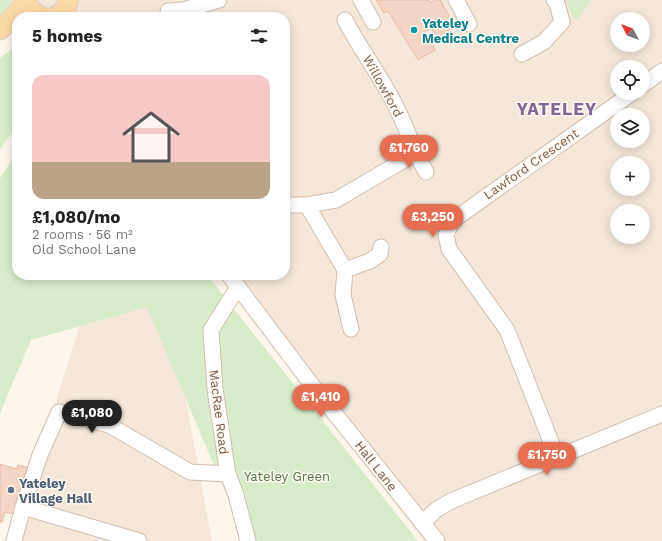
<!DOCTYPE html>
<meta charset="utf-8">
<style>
:root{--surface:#fff;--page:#f6f6f6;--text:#222;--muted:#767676;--accent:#e76f51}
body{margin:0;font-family:"Work Sans",sans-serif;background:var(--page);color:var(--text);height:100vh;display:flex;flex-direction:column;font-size:15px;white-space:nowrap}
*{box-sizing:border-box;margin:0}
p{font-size:13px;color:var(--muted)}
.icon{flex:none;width:22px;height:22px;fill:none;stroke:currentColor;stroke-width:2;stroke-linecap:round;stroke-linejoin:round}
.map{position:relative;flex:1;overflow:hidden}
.panel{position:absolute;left:12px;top:12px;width:278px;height:268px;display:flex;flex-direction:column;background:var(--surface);border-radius:16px;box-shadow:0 2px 10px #0003}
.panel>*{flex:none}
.needle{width:26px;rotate:311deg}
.buttons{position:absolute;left:610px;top:12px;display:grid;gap:8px}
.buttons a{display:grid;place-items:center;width:40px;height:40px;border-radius:50%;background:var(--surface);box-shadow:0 2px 10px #0003;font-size:20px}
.price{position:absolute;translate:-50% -34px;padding:0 9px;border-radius:14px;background:var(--accent);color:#fff;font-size:13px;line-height:26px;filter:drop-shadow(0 1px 2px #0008)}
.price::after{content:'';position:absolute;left:50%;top:24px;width:12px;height:9px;margin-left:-6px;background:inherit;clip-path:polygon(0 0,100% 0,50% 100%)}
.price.active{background:#222;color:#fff}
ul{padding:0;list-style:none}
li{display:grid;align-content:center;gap:8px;height:212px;padding:0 20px}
li span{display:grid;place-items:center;height:124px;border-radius:12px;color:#555}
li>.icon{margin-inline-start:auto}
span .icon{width:72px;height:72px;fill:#fffc;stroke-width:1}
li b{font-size:17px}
h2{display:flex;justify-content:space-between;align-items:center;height:48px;padding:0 20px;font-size:17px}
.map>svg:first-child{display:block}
</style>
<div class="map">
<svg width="662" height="541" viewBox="0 0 662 541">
<rect width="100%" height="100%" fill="#fdf6ec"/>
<g fill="#f5e8da" fill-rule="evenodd">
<path d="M 0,0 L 662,0 L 662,541 L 424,541 L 218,275 L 285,275 L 285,17 L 18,17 L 0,24 ZM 617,19 L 643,19 L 643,45 L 617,45 ZM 617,67 L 643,67 L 643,93 L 617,93 ZM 617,115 L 643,115 L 643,141 L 617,141 ZM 617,163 L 643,163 L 643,189 L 617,189 ZM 617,211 L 643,211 L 643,237 L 617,237 Z"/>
<polygon points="166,292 212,541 12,541 83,315"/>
</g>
<g fill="#d8ecc9">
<path d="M 0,0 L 11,0 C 11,6 5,15 0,19 Z"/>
<polygon points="566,0 592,0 582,12 578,18 573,18"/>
<polygon points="17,45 17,126 0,149 0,58"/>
<polygon points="17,152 17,275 207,275 418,541 246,541 147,307 31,340 0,413 0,178"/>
</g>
<g fill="#f3d5c3" stroke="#e6bba3">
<polygon points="376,0 429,0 431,3 435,0 440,0 455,26 437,37 431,28 424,32 435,50 418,60 388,11 384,13"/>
<polygon points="0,464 17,469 18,465 29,468 16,515 5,512 2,522 0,522"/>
</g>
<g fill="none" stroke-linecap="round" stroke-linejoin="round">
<g stroke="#d1beb0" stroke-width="17">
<g id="minor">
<polyline points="361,0 373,22"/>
<polyline points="456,0 469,24"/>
<polyline points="168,11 183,10 219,0"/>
<polyline points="522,54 544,42 562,22 557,3 554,0"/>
<polyline points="643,85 662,71"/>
<polyline points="416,153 426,172"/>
<path d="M 285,205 L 307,205 L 336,200 L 416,153 C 408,134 401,115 391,97 C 377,71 359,47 345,20"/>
<polyline points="307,205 345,270 343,295 351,329"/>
<polyline points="345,270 370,261 380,254 381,247"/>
<polyline points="229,275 315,389 437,541"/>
<polyline points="238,287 211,330 215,389 228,474 236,495 248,541"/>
<polyline points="557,457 507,330 449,249 446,235 452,221 632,93"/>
<polyline points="23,507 139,541"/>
<polyline points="422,523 436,510 451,501 662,414"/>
<polyline points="14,541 23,507 40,455 59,412 109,425 190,472 228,474"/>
</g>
</g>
<g stroke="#dad1cd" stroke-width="21">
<g id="major">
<path d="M 26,0 C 29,9 34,14 43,17"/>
<path d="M 54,17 C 62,13 67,9 69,0"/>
<polyline points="0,30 16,14 26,1"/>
</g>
</g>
<use href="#minor" stroke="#fff" stroke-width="15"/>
<use href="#major" stroke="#fbd9a5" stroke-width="19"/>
</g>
<circle fill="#0f9aa8" stroke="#fffaf3" stroke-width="1.5" cx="414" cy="30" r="4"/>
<circle fill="#5c6f8a" stroke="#fffaf3" stroke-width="1.5" cx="11" cy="490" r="4"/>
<g text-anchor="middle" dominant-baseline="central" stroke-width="3" stroke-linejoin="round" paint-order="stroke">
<g font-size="13" font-weight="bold" fill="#0d838f" stroke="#fffaf3" text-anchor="start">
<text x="422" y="23">Yateley<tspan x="422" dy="15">Medical Centre</tspan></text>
</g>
<g font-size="13" fill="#7a5c4d" stroke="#fffaf3">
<text transform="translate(383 86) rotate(61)">Willowford</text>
<text transform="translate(531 164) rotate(-35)">Lawford Crescent</text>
<text transform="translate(219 412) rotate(83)">MacRae Road</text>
<text transform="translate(376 466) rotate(52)">Hall Lane</text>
</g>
<g font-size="13" fill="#537a41" stroke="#fffaf3">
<text x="287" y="476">Yateley Green</text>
</g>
<g font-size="13" font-weight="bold" fill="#4e5e75" stroke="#fffaf3" text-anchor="start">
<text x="19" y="483">Yateley<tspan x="19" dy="15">Village Hall</tspan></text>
</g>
<g font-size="17" font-weight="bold" letter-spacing="1" fill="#846695" stroke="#fffaf3">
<text x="557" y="109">YATELEY</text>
</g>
</g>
</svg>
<div class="buttons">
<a><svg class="needle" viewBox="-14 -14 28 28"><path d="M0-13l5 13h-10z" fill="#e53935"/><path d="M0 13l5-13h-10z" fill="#767676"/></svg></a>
<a><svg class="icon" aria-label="locate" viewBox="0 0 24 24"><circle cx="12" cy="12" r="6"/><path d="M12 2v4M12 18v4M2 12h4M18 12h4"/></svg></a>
<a><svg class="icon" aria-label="layers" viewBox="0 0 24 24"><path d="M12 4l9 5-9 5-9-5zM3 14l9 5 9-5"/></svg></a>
<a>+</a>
<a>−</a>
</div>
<b class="price" style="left:409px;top:169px">£1,760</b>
<b class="price" style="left:433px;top:238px">£3,250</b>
<b class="price" style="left:321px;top:418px">£1,410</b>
<b class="price active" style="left:92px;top:434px">£1,080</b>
<b class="price" style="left:547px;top:476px">£1,750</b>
<section class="panel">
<h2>5 homes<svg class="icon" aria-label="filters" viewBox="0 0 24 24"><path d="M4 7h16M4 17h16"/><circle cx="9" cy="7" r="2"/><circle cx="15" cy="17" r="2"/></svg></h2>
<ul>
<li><span style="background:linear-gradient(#f6c9c9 70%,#b9a48a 0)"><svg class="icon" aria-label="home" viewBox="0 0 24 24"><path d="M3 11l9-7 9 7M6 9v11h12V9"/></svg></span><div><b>£1,080/mo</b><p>2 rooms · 56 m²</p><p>Old School Lane</p></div></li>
</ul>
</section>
</div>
